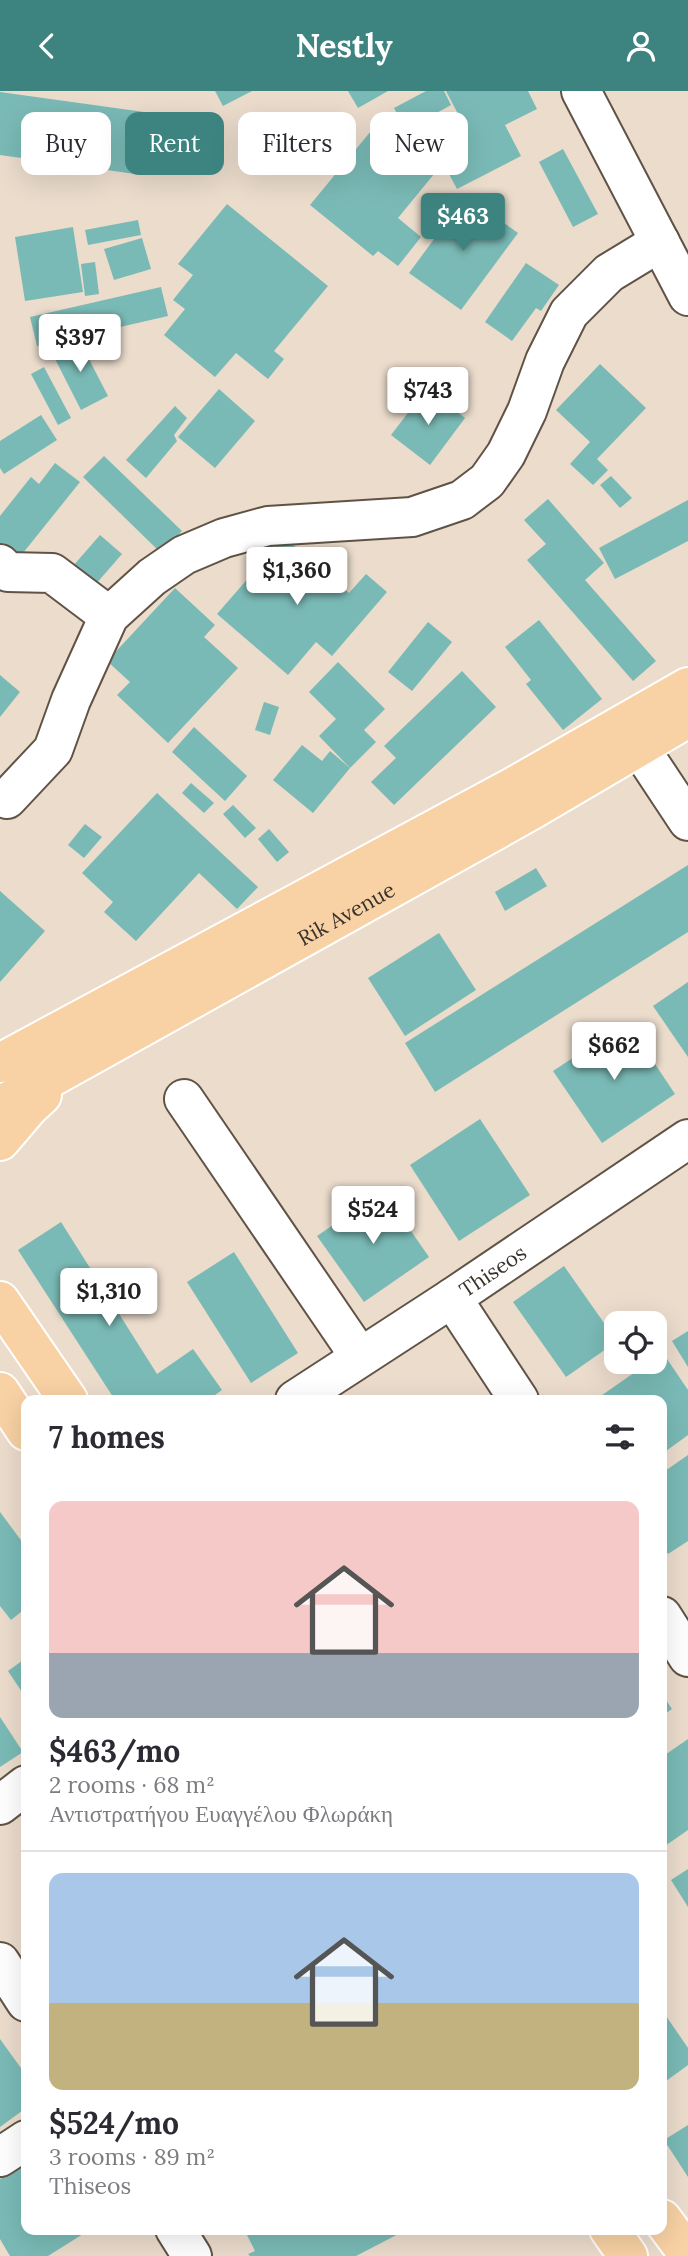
<!DOCTYPE html>
<meta charset="utf-8">
<style>
:root{--surface:#fff;--page:#f7f7f7;--text:#2b2b33;--muted:#7c7c81;--line:#e1e1e2;--accent:#3d8480}
body{margin:0;font-family:Lora,serif;background:var(--page);color:var(--text);height:100vh;display:flex;flex-direction:column;font-size:26px;white-space:nowrap}
*{box-sizing:border-box;margin:0}
p{font-size:23px;color:var(--muted)}
.icon{flex:none;width:38px;height:38px;fill:none;stroke:currentColor;stroke-width:2;stroke-linecap:round;stroke-linejoin:round}
.map{position:relative;flex:1;overflow:hidden}
.drawer{position:absolute;left:21px;top:1304px;width:646px;height:840px;display:flex;flex-direction:column;background:var(--surface);border-radius:14px;box-shadow:0 7px 28px #0002}
.drawer>*{flex:none}
.hud{position:absolute;left:21px;top:21px;width:648px;height:63px;display:flex;gap:14px}
.buttons{position:absolute;left:604px;top:1220px;display:grid;gap:14px}
.buttons a{display:grid;place-items:center;width:63px;height:63px;border-radius:14px;background:var(--surface);box-shadow:0 7px 28px #0002;font-size:35px}
.price{position:absolute;translate:-50% -60px;padding:0 16px;border-radius:7px;background:#fff;color:#222;font-size:23px;line-height:46px;filter:drop-shadow(0 2px 4px #0008)}
.price::after{content:'';position:absolute;left:50%;top:42px;width:21px;height:16px;margin-left:-10px;background:inherit;clip-path:polygon(0 0,100% 0,50% 100%)}
.price.selected{background:var(--accent);color:#fff}
ul{padding:0;list-style:none}
li{display:grid;align-content:center;gap:14px;height:371px;padding:0 28px}
li+li{border-top:2px solid var(--line)}
li span{display:grid;place-items:center;height:217px;border-radius:14px;color:#555}
li>.icon{margin-inline-start:auto}
span .icon{width:126px;height:126px;fill:#fffc;stroke-width:1}
li b{font-size:30px}
h2{display:flex;justify-content:space-between;align-items:center;height:84px;padding:0 28px;font-size:30px}
.pill{padding:0 24px;border-radius:14px;background:var(--surface);box-shadow:0 7px 28px #0002;font-size:24px;line-height:63px}
.pill.selected{background:var(--accent);color:#fff}
header{display:flex;justify-content:space-between;align-items:center;height:91px;padding:0 28px;background:var(--accent);color:#fff;font-size:32px;font-weight:800}
.map>svg:first-child{display:block}
</style>
<header><svg class="icon" aria-label="back" viewBox="0 0 24 24"><path d="M15 5l-7 7 7 7"/></svg>Nestly<svg class="icon" aria-label="person" viewBox="0 0 24 24"><circle cx="12" cy="8" r="4"/><path d="M4 21q1-7 8-7t8 7"/></svg></header>
<div class="map">
<svg width="688" height="2165" viewBox="0 0 688 2165">
<rect width="100%" height="100%" fill="#ebdccc"/>
<g fill="#7abab6">
<polygon points="215,0 252,0 223,15"/>
<polygon points="348,0 388,0 358,17"/>
<polygon points="426,0 444,0 451,14 406,39 394,17"/>
<polygon points="446,0 528,0 537,18 505,34 521,65 457,98 425,38 457,21"/>
<polygon points="0,1 144,21 135,83 0,64"/>
<polygon points="380,29 439,77 398,127 421,146 398,175 378,160 373,165 310,114"/>
<polygon points="563,58 598,123 573,136 539,71"/>
<polygon points="466,105 518,142 461,219 409,182"/>
<polygon points="227,113 328,195 274,260 284,268 268,288 236,262 215,286 164,244 185,218 173,209 193,184 178,173"/>
<polygon points="138,129 141,144 88,154 85,139"/>
<polygon points="73,136 83,201 25,210 15,146"/>
<polygon points="142,147 151,178 114,189 104,158"/>
<polygon points="95,171 99,203 85,205 81,173"/>
<polygon points="526,172 559,194 541,220 536,217 512,250 485,231"/>
<polygon points="161,196 168,225 37,255 30,226"/>
<polygon points="78,247 108,305 81,319 52,262"/>
<polygon points="600,273 646,317 597,368 608,379 593,394 570,373 590,351 556,319"/>
<polygon points="44,276 71,327 58,334 31,283"/>
<polygon points="427,297 465,327 430,374 391,344"/>
<polygon points="219,298 255,330 215,377 178,346"/>
<polygon points="175,315 187,327 174,344 177,350 146,387 126,369"/>
<polygon points="41,324 57,349 4,383 0,377 0,350"/>
<polygon points="104,365 182,440 161,462 83,386"/>
<polygon points="55,372 80,391 15,472 0,460 0,425 31,386 39,393"/>
<polygon points="611,385 632,407 620,417 600,394"/>
<polygon points="548,408 604,472 585,489 656,570 633,590 527,469 546,453 524,429"/>
<polygon points="688,409 688,450 615,488 599,457"/>
<polygon points="100,444 122,463 95,494 73,475"/>
<polygon points="284,446 349,502 366,483 387,501 332,565 316,551 288,584 217,523"/>
<polygon points="175,497 215,534 204,546 238,577 168,652 117,604 130,591 107,570"/>
<polygon points="539,529 602,608 563,639 526,593 531,589 505,556"/>
<polygon points="428,531 452,551 412,600 388,581"/>
<polygon points="338,571 385,618 364,639 376,651 350,677 319,645 336,628 309,601"/>
<polygon points="462,580 496,616 394,714 371,691 396,667 384,655"/>
<polygon points="0,584 20,601 0,626"/>
<polygon points="264,611 279,616 270,644 255,639"/>
<polygon points="194,636 247,685 225,710 172,661"/>
<polygon points="302,654 322,670 330,660 350,677 313,722 273,689"/>
<polygon points="191,692 214,712 204,722 182,702"/>
<polygon points="157,702 258,796 237,818 199,782 136,850 104,821 113,811 82,782"/>
<polygon points="233,714 256,737 245,747 223,723"/>
<polygon points="85,733 102,746 84,767 68,754"/>
<polygon points="269,738 289,761 277,771 258,748"/>
<polygon points="688,774 688,841 435,1001 405,952"/>
<polygon points="536,777 547,795 505,820 495,801"/>
<polygon points="0,800 45,840 0,891"/>
<polygon points="439,842 476,899 405,945 368,887"/>
<polygon points="688,891 688,966 653,915"/>
<polygon points="627,931 675,1003 602,1052 553,980"/>
<polygon points="480,1028 530,1104 459,1150 410,1074"/>
<polygon points="383,1100 429,1166 364,1211 317,1145"/>
<polygon points="61,1131 157,1283 193,1258 222,1299 208,1309 115,1309 18,1159"/>
<polygon points="234,1161 298,1262 251,1292 187,1191"/>
<polygon points="564,1175 616,1249 616,1251 566,1286 513,1211"/>
<polygon points="688,1240 688,1276 672,1250"/>
<polygon points="663,1262 688,1299 688,1344 662,1363 662,1309 595,1309 651,1270 654,1270 654,1268"/>
<polygon points="688,1364 688,1450 668,1463 662,1453 662,1382"/>
<polygon points="0,1421 26,1456 26,1517 11,1529 0,1515"/>
<polygon points="26,1567 26,1607 8,1580"/>
<polygon points="662,1603 672,1618 662,1625"/>
<polygon points="0,1626 23,1661 0,1676"/>
<polygon points="688,1648 688,1739 662,1757 662,1666"/>
<polygon points="688,1778 688,1816 671,1789"/>
<polygon points="662,1919 688,1957 688,1974 662,1993"/>
<polygon points="0,1948 26,1984 26,2017 0,2036"/>
<polygon points="688,2034 688,2086 664,2049"/>
<polygon points="26,2072 26,2138 91,2138 48,2165 10,2165 0,2148 0,2088"/>
<polygon points="252,2138 408,2138 356,2165 250,2165 248,2163 255,2160 246,2142"/>
</g>
<g fill="none" stroke-linecap="round" stroke-linejoin="round">
<g stroke="#605346" stroke-width="42">
<g id="minor">
<polyline points="581,0 688,205"/>
<polyline points="0,473 8,481 52,482 109,525"/>
<polyline points="639,656 688,730"/>
<polyline points="7,708 53,659 71,609 109,525 152,486 184,464 224,447 268,435 412,426 462,409 487,390 506,363 527,320 545,270 569,222 609,182 660,151"/>
<polyline points="184,1008 360,1266"/>
<polyline points="452,1207 519,1309"/>
<path id="s1" d="M 295,1309 L 452,1207 L 688,1048"/>
<polyline points="662,1525 688,1566"/>
<polyline points="0,1714 26,1694"/>
<polyline points="0,1871 26,1911"/>
<polyline points="0,2066 26,2049"/>
<polyline points="175,2138 192,2165"/>
</g>
</g>
<g stroke="#fff" stroke-width="42">
<g id="major">
<polyline points="0,972 513,696 688,596"/>
<path id="s2" d="M 0,1015 L 530,720 L 688,627"/>
<polyline points="0,1050 29,1016 42,1004"/>
<polyline points="0,1210 68,1309"/>
<polyline points="0,1301 26,1340"/>
<polyline points="662,2128 688,2163"/>
<polyline points="609,2138 628,2165"/>
</g>
</g>
<use href="#minor" stroke="#fff" stroke-width="38"/>
<use href="#major" stroke="#f8d1a4" stroke-width="38"/>
</g>
<g text-anchor="middle" dominant-baseline="central" stroke-width="6" stroke-linejoin="round" paint-order="stroke">
<g font-size="21" fill="#38322c" stroke="#f9e9d9">
<text stroke="none"><textPath href="#s2" startOffset="396">Rik Avenue</textPath></text>
<text stroke="none"><textPath href="#s1" startOffset="236">Thiseos</textPath></text>
</g>
</g>
</svg>
<div class="buttons">
<a><svg class="icon" aria-label="locate" viewBox="0 0 24 24"><circle cx="12" cy="12" r="6"/><path d="M12 2v4M12 18v4M2 12h4M18 12h4"/></svg></a>
</div>
<b class="price selected" style="left:463px;top:162px">$463</b>
<b class="price" style="left:80px;top:283px">$397</b>
<b class="price" style="left:428px;top:336px">$743</b>
<b class="price" style="left:297px;top:516px">$1,360</b>
<b class="price" style="left:614px;top:991px">$662</b>
<b class="price" style="left:373px;top:1155px">$524</b>
<b class="price" style="left:109px;top:1237px">$1,310</b>
<div class="hud">
<a class="pill">Buy</a>
<a class="pill selected">Rent</a>
<a class="pill">Filters</a>
<a class="pill">New</a>
</div>
<section class="drawer">
<h2>7 homes<svg class="icon" aria-label="filters" viewBox="0 0 24 24"><path d="M4 7h16M4 17h16"/><circle cx="9" cy="7" r="2"/><circle cx="15" cy="17" r="2"/></svg></h2>
<ul>
<li><span style="background:linear-gradient(#f6c9c9 70%,#9aa5b1 0)"><svg class="icon" aria-label="home" viewBox="0 0 24 24"><path d="M3 11l9-7 9 7M6 9v11h12V9"/></svg></span><div><b>$463/mo</b><p>2 rooms · 68 m²</p><p>Αντιστρατήγου Ευαγγέλου Φλωράκη</p></div></li>
<li><span style="background:linear-gradient(#a9c7e8 60%,#c2b280 0)"><svg class="icon" aria-label="home" viewBox="0 0 24 24"><path d="M3 11l9-7 9 7M6 9v11h12V9"/></svg></span><div><b>$524/mo</b><p>3 rooms · 89 m²</p><p>Thiseos</p></div></li>
</ul>
</section>
</div>
